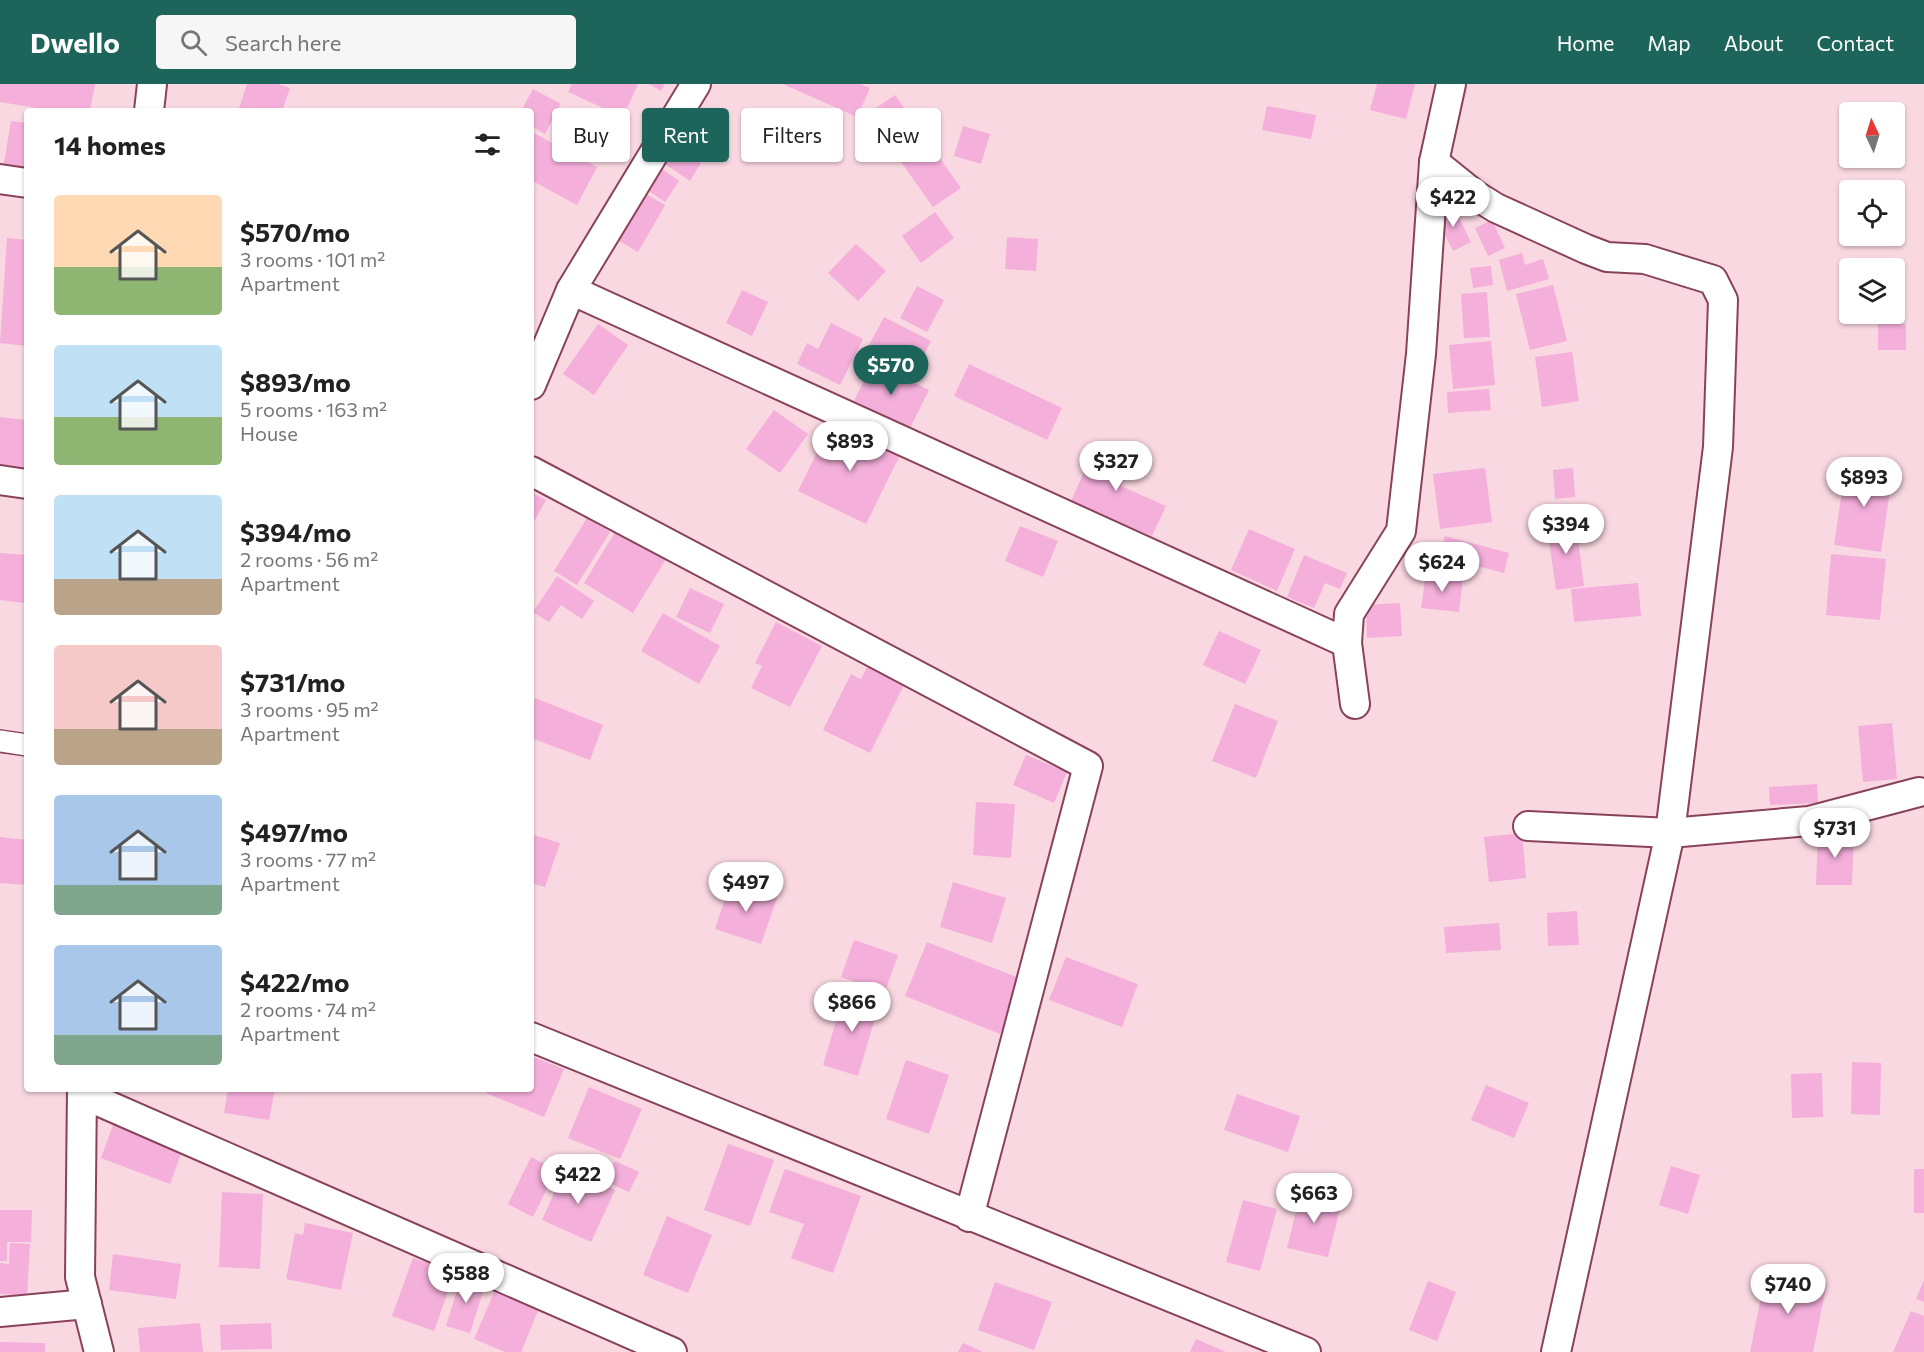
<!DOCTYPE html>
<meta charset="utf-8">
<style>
:root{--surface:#fff;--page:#f6f6f6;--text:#222;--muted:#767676;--accent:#1d655b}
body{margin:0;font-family:Commissioner,sans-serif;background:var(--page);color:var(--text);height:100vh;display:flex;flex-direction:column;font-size:22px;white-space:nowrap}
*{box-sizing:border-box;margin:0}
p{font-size:20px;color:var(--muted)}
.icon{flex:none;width:33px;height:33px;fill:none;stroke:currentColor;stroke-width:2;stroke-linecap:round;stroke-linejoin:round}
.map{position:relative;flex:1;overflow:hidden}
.side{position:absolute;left:24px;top:24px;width:510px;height:984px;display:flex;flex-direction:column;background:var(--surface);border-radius:6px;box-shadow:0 2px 4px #0004}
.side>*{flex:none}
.banner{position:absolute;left:552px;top:24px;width:570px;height:54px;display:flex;gap:12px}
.needle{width:39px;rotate:356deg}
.controls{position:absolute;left:1839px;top:18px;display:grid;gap:12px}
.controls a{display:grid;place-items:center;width:66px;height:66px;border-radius:6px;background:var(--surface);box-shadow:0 2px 4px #0004;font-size:30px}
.price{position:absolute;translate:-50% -51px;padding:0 14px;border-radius:21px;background:#fff;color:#222;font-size:20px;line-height:39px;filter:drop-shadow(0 2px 3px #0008)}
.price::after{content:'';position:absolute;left:50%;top:36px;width:18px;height:14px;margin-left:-9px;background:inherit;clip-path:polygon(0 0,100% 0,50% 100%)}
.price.on{background:var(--accent);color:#fff}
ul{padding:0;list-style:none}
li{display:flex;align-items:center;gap:18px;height:150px;padding:0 30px}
li span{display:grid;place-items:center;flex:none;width:168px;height:120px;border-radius:6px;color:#555}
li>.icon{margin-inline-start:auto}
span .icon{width:72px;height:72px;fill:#fffc;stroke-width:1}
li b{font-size:26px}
h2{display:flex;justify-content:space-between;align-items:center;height:72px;padding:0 30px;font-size:26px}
.pill{padding:0 21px;border-radius:6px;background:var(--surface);box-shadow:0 2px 4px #0004;font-size:21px;line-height:54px}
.pill.on{background:var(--accent);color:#fff}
header{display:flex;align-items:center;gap:36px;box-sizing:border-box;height:84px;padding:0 30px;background:var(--accent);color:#fff}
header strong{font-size:28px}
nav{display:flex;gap:33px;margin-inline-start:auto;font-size:21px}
.search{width:420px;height:54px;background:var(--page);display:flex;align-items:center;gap:15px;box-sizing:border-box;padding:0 21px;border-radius:6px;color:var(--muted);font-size:22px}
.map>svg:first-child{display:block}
</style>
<header>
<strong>Dwello</strong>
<div class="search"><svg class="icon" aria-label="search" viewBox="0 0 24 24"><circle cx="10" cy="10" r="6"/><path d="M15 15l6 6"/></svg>Search here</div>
<nav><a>Home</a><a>Map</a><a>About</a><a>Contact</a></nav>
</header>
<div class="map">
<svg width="1924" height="1268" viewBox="0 0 1924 1268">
<rect width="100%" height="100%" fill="#fad8e1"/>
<g fill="#f4afdb">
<polygon points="0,0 95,0 90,27 55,27 0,18"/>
<polygon points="247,0 278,0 290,4 282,27 238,27"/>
<polygon points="572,0 638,0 623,33 568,8"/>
<polygon points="649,0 665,0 661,7"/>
<polygon points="783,0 860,0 870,4 857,33"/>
<polygon points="1377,0 1415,0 1406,35 1370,26"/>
<polygon points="533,5 561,20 545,50 531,42 531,27 521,27"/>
<polygon points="895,11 961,104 933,123 867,30"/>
<polygon points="1267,22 1316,31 1311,55 1262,46"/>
<polygon points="688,28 721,50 705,75 671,54"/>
<polygon points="11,37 27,39 27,95 2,91"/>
<polygon points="963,42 990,50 981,80 954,72"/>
<polygon points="532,48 597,83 577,121 531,96"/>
<polygon points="668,57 701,79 690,97 656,74"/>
<polygon points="652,78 679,97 665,118 637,99"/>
<polygon points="634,103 665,121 638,168 607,150"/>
<polygon points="1453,121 1471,158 1453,167 1435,131"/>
<polygon points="935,128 954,154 921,179 902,152"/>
<polygon points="1492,136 1505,164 1488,172 1475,144"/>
<polygon points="1007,153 1038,155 1036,187 1005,185"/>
<polygon points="7,154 27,156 27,262 0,259"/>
<polygon points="856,160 886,187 858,217 828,189"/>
<polygon points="1522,169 1525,181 1543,175 1549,195 1507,207 1499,176"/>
<polygon points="1491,182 1493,201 1473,204 1470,184"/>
<polygon points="1553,201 1567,257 1530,266 1516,210"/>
<polygon points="917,202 944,216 927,248 900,234"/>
<polygon points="742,206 768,218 752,252 726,239"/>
<polygon points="1487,208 1490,253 1464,254 1461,210"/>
<polygon points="884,233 931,257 914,289 867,265"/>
<polygon points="831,239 863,255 840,301 797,280 807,259 818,265"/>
<polygon points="598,240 628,261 594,311 563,290"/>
<rect x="1878" y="240" width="28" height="26"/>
<polygon points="1491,257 1495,301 1453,305 1449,261"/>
<polygon points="1572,268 1579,317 1542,323 1535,273"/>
<polygon points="873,278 929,306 909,346 854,317"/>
<polygon points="969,280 1062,324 1047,356 954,312"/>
<polygon points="1489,305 1491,326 1448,329 1447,308"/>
<polygon points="774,326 808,350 780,389 746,365"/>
<polygon points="0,333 27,336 27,385 0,383"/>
<polygon points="833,336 901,369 866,440 798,407"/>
<polygon points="1098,357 1134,374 1121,402 1166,422 1152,452 1071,417"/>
<polygon points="1846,380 1893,387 1881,468 1834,461"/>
<polygon points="1485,384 1492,438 1440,445 1433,390"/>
<polygon points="1573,384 1575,413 1555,415 1553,386"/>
<polygon points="531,408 546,416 531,443"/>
<polygon points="587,434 610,448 577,501 554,487"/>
<polygon points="1576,437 1584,502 1556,506 1547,441"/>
<polygon points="1020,442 1058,457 1043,493 1005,477"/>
<polygon points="617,445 666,475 633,529 584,499"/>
<polygon points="1249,445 1295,465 1277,507 1231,486"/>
<polygon points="1445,452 1509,469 1504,489 1439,472"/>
<polygon points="0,469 27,471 25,519 0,516"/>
<polygon points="1831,470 1886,475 1880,536 1826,531"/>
<polygon points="1304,471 1347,489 1340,505 1325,499 1314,524 1287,513"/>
<polygon points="1426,490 1463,494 1459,528 1421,524"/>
<polygon points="557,492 594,517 582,535 561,521 549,538 533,528"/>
<polygon points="1638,499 1641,532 1574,538 1571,505"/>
<polygon points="690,504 724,520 710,549 676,533"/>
<polygon points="1400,519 1402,552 1367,554 1366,521"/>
<polygon points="663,529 720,562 699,600 641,567"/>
<polygon points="776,538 822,562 790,623 751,604 762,582 755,579"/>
<polygon points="1219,547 1261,566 1245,600 1203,581"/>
<polygon points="867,583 904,601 870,669 823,646 851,590 861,595"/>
<polygon points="535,614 603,641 590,676 531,654 531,625"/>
<polygon points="1235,620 1278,637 1256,694 1212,677"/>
<polygon points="1892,639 1897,695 1863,698 1858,642"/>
<polygon points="1026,671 1067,688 1054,719 1013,701"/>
<polygon points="1817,700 1818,719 1770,721 1769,703"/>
<polygon points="976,718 1015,720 1011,774 973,771"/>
<polygon points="1522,749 1526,794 1489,798 1484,753"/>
<polygon points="1818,749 1854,750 1852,801 1816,801"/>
<polygon points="531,750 560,759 545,803 531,799"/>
<polygon points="0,753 27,756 27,801 0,799"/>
<polygon points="953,798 1006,814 992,859 940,843"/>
<polygon points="730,799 777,814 761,860 715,845"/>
<polygon points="1577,827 1579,861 1548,862 1547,829"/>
<polygon points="1499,839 1501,866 1446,869 1444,843"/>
<polygon points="854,856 898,871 885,908 841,893"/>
<polygon points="927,858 1022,895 1000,950 905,912"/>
<polygon points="1066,873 1138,900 1122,943 1049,916"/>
<polygon points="845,907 880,917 858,992 823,981"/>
<polygon points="531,972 564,985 544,1033 486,1009 487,1005 531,1005"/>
<polygon points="906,976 949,991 929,1050 886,1035"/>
<polygon points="1852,978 1881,979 1880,1031 1851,1030"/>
<polygon points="1822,989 1823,1033 1792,1034 1791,990"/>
<polygon points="1486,1001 1529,1019 1514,1054 1471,1036"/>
<polygon points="589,1003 642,1025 620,1075 568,1054"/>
<polygon points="228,1005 275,1005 269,1036 224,1029"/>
<polygon points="1237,1010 1300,1032 1288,1068 1224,1046"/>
<polygon points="113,1041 182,1067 170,1100 101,1074"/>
<polygon points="728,1060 774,1076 750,1142 704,1126"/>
<polygon points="531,1073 556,1086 533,1133 508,1120"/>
<polygon points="615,1077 639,1088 629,1108 605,1097"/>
<polygon points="1671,1082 1700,1091 1688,1130 1659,1121"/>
<polygon points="566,1083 615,1106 591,1158 542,1136"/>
<polygon points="785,1085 861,1112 833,1189 791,1174 804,1140 769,1128"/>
<rect x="1914" y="1085" width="10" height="44"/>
<polygon points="1301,1107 1342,1117 1328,1173 1287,1164"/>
<polygon points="222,1108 263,1110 260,1185 219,1183"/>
<polygon points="1243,1116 1277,1125 1260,1187 1226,1178"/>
<polygon points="0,1126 32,1126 31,1158 7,1158 7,1177 0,1177"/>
<polygon points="667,1132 712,1151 688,1209 643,1191"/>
<polygon points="305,1139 353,1149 341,1206 286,1195 295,1149 303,1151"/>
<polygon points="10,1159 30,1160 27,1211 0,1210 0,1179 9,1180"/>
<polygon points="113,1170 181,1180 176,1215 109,1206"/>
<polygon points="413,1174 455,1188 434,1247 392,1232"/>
<polygon points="1766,1188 1827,1199 1813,1268 1750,1268"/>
<polygon points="462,1190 486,1198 470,1249 446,1242"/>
<polygon points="1924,1196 1924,1218 1916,1215"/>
<polygon points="1428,1197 1456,1208 1437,1257 1409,1246"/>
<polygon points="995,1198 1052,1218 1034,1266 978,1246"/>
<polygon points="496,1204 540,1222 521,1268 505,1268 474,1255"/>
<polygon points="1911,1227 1924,1232 1924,1268 1893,1268"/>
<polygon points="200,1239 203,1268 140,1268 138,1244"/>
<polygon points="271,1239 272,1265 221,1266 220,1241"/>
<polygon points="1196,1255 1226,1268 1190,1268"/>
<polygon points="0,1258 45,1259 45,1268 0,1268"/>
<polygon points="963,1259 983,1268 958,1268"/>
</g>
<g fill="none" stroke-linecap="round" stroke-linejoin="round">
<g stroke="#884359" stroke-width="24">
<polyline id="pedestrian" points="0,657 27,661"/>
</g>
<g stroke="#884359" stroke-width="32">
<g id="minor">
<polyline points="149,27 152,0"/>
<polyline points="1434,78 1475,111 1496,124 1586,165 1607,173 1645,175 1713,196 1723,216 1718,363 1670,749 1556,1268"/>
<polyline points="0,95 27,99"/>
<polyline points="571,206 1347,559"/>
<polyline points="531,301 571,206 696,0"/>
<polyline points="531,387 1088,682 969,1133"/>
<polyline points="0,396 27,400"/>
<polyline points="1355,620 1347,559 1349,530 1401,447 1421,270 1434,78 1451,0"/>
<polyline points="1528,742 1670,749 1809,737 1919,708"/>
<polyline points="531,953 1306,1268"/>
<polyline points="82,1005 80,1193 99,1268"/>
<polyline points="82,1010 672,1268"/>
<polyline points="0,1228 87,1220"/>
</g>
</g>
<use href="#pedestrian" stroke="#fff" stroke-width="21"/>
<use href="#minor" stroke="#fff" stroke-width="28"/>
</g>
</svg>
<div class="controls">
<a><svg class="needle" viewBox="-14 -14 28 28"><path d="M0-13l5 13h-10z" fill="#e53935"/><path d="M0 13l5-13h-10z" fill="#767676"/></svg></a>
<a><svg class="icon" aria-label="locate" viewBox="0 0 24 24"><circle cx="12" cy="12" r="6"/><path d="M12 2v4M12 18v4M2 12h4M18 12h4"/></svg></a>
<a><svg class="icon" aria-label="layers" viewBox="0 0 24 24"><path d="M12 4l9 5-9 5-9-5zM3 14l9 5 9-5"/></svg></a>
</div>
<b class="price" style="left:1453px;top:144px">$422</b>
<b class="price on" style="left:891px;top:312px">$570</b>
<b class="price" style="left:850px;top:388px">$893</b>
<b class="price" style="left:1116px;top:408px">$327</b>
<b class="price" style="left:1864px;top:424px">$893</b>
<b class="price" style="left:1566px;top:471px">$394</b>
<b class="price" style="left:1442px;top:509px">$624</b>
<b class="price" style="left:1835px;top:775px">$731</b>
<b class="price" style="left:746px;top:829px">$497</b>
<b class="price" style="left:852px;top:949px">$866</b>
<b class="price" style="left:578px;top:1121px">$422</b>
<b class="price" style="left:1314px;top:1140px">$663</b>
<b class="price" style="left:466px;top:1220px">$588</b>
<b class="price" style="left:1788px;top:1231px">$740</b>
<div class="banner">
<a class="pill">Buy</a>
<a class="pill on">Rent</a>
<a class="pill">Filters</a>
<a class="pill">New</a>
</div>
<section class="side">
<h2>14 homes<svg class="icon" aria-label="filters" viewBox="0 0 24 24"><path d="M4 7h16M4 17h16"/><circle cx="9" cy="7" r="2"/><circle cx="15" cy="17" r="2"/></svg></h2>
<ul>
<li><span style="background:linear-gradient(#ffd9b3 60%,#8fb573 0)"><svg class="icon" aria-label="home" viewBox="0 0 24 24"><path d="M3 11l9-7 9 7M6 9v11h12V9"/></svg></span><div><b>$570/mo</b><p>3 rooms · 101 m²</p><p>Apartment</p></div></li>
<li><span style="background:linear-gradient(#bfe0f5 60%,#8fb573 0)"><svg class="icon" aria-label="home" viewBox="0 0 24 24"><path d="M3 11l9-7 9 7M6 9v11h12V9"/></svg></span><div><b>$893/mo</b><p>5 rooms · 163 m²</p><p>House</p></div></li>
<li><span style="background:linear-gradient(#bfe0f5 70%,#b9a48a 0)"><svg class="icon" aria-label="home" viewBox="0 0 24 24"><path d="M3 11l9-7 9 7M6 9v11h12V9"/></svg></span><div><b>$394/mo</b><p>2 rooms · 56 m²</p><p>Apartment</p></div></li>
<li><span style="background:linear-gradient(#f6c9c9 70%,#b9a48a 0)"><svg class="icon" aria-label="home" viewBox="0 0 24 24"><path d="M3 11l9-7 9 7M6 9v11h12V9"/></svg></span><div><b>$731/mo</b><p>3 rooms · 95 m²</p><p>Apartment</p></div></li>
<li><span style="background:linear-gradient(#a9c7e8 75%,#7fa58c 0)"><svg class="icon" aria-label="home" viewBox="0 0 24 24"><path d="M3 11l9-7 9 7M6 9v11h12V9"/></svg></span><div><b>$497/mo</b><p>3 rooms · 77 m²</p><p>Apartment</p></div></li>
<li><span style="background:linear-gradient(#a9c7e8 75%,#7fa58c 0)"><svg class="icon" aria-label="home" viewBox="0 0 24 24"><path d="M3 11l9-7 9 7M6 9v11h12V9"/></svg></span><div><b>$422/mo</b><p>2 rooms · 74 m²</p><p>Apartment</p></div></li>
</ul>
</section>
</div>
